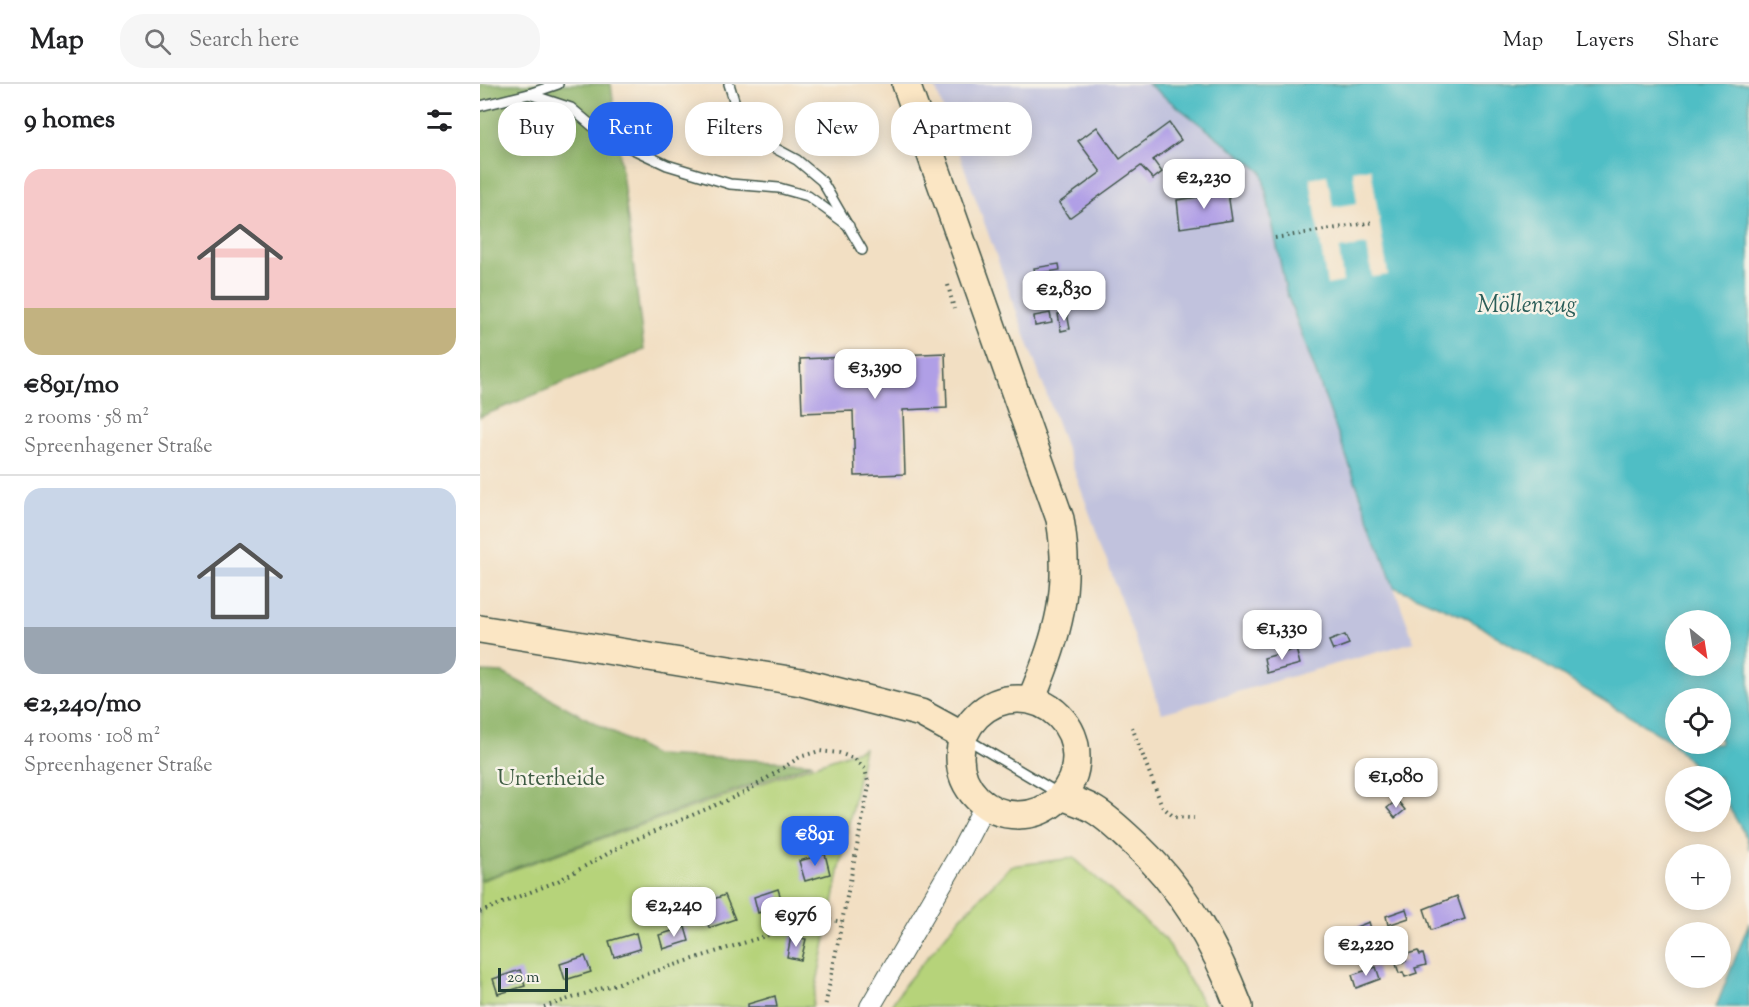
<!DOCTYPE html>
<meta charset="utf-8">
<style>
:root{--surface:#fff;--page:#f6f6f6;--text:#202124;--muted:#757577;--line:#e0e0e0;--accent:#2563eb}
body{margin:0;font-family:"Sorts Mill Goudy",serif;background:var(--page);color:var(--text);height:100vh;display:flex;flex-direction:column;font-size:22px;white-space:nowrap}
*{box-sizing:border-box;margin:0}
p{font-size:20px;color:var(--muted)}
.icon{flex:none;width:33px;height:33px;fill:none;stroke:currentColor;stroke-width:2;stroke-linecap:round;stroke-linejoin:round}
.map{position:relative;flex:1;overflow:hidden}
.side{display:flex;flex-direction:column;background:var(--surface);width:480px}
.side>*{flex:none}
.hud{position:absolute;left:18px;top:18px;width:570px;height:54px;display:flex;gap:12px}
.needle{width:39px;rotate:150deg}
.fabs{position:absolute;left:1185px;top:526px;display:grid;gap:12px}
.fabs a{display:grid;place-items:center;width:66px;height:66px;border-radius:50%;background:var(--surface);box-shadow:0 3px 15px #0003;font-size:30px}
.scale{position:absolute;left:18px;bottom:15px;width:70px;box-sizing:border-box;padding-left:6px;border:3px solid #1f3d34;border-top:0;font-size:16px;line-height:21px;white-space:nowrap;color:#1f3d34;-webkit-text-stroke:4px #f7f3e8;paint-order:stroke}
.price{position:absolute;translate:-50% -51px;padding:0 14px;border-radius:12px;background:#fff;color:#222;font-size:20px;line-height:39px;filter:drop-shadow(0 2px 3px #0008)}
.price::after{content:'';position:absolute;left:50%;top:36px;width:18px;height:14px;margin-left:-9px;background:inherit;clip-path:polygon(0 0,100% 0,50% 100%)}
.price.current{background:var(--accent);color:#fff}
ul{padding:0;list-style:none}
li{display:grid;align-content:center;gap:12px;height:318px;padding:0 24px}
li+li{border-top:2px solid var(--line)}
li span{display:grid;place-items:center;height:186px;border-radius:18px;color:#555}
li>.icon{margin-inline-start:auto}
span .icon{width:108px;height:108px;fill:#fffc;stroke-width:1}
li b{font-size:26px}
h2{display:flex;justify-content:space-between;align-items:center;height:72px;padding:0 24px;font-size:26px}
.tag{padding:0 21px;border-radius:24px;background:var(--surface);box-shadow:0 3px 15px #0003;font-size:21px;line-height:54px}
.tag.current{background:var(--accent);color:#fff}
header{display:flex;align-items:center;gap:36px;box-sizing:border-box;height:84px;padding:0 30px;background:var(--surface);border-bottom:2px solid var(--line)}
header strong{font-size:28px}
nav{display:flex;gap:33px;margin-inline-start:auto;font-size:21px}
.search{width:420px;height:54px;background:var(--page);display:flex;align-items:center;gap:15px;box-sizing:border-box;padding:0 21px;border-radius:24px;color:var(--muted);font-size:22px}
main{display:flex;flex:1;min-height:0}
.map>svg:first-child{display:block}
</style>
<header>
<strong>Map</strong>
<div class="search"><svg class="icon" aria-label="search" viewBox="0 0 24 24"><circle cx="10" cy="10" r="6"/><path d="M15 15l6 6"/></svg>Search here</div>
<nav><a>Map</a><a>Layers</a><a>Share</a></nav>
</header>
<main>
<section class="side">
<h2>9 homes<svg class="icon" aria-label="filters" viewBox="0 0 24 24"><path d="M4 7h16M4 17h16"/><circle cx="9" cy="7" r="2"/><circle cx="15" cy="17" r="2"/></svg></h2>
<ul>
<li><span style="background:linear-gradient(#f6c9c9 75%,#c2b280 0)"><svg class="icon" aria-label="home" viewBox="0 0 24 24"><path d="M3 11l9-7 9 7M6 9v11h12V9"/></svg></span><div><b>€891/mo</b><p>2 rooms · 58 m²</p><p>Spreenhagener Straße</p></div></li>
<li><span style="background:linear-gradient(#c9d6e8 75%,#9aa5b1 0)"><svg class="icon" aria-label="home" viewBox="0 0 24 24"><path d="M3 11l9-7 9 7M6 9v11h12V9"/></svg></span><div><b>€2,240/mo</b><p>4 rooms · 108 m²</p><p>Spreenhagener Straße</p></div></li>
</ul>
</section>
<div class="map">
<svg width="1269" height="923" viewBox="0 0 1269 923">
<rect width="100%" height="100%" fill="#f7f3e8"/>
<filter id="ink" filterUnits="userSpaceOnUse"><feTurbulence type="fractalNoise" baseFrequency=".0167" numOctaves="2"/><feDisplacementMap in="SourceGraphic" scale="12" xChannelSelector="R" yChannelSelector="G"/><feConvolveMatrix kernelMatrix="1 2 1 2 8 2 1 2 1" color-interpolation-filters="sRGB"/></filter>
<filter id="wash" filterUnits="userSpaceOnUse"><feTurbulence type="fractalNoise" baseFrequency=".008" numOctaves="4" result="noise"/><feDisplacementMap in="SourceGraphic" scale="24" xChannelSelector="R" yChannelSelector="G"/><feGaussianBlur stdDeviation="1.35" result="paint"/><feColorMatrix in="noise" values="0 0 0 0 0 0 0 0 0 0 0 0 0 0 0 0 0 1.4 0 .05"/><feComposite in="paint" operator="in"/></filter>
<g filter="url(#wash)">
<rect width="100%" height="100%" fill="#f2dfc3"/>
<polygon fill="#c1c2dd" points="454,0 668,0 782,88 806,207 934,558 682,629"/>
<g fill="#b6d37a" stroke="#6a8857" stroke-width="1.5">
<polygon points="384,664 332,923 0,923 0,797"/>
<polygon points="594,774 686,856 725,923 410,923 426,899 481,833 531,782"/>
</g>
<g fill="#90b56a" stroke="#58794f" stroke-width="1.5">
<polygon points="0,0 131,0 164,266 0,333"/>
<polygon points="0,588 23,589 174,671 333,679 0,796"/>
</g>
<g fill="#4fbec5" stroke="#377e7c" stroke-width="1.5" fill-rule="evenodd">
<path d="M 668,0 L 1269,0 L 1269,766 L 1267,754 L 1241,710 L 1240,693 L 1225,693 L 1189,656 L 985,533 L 914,503 L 806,207 L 782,88 ZM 1196,537 L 1240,537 L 1240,582 L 1196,582 ZM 1196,615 L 1240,615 L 1240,660 L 1196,660 Z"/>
<polygon points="1269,839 1269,923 1236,923"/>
</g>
<polygon fill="#f2dfc3" points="891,84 908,191 892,193 887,161 859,165 863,198 847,201 830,94 847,91 853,123 877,119 873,87"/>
<g id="blocks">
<g fill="#b09fe6">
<polygon points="689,39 701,56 673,76 682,88 673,95 661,82 589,134 579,119 621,88 598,57 617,43 640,75"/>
<polygon points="748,109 752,136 700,144 697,116"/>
<polygon points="579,180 580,186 555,190 554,184"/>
<polygon points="570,229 572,239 555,242 554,232"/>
<polygon points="587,229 590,245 581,247 578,230"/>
<polygon points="465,269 467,324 423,326 425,390 375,392 373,327 322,329 320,275"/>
<polygon points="865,551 869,560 853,566 849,557"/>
<polygon points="816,565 820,580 787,589 784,574"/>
<polygon points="917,716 925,726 915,734 907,724"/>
<polygon points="345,770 350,790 325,797 319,777"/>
<polygon points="298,805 303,821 278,829 274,813"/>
<polygon points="245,811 255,835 229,844 222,819"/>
<polygon points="977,812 985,835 951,846 944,825"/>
<polygon points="926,825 929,834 908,841 906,832"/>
<polygon points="889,838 893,851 875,857 871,845"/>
<polygon points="205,843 209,857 183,865 179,851"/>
<polygon points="156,849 160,865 134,873 129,857"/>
<polygon points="311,852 326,855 321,876 307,873"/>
<polygon points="938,867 940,871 943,870 946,881 935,884 937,889 925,893 923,888 919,889 916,880 926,877 924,871"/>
<polygon points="105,872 111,888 85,896 80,880"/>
<polygon points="896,883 900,895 876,904 872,891"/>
<polygon points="40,886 45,902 18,910 13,895"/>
<polygon points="295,912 297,923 268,923 268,920"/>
</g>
</g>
</g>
<g filter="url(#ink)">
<use href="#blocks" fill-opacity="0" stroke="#3f5549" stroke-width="1.5"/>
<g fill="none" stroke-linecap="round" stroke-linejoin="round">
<g stroke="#3f5549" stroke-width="12">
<g id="lane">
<polyline points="249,0 257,26 274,53 317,76 342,97 382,166"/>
<polyline points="49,10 91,24 123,51 187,81 250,100 299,104 328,112 369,142"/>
<polyline points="0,22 49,10 78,0"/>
<polyline points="485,654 581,711"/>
</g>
</g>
<g stroke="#3f5549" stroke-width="22">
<polyline id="street" points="390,923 480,769 505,721"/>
</g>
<g stroke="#3f5549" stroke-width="30">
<g id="secondary">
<path d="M 426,0 L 580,435 C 592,505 578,552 551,616"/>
<polyline points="0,545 321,598 441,629 483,652"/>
<circle cx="538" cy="673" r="58"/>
<path d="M 582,712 C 591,716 602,719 611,724 C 626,732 639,745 651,756 C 702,802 734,858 759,923"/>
</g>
</g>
<g stroke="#3f5549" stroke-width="4" stroke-dasharray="1.5 4.5" stroke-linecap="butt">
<polyline points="795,154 894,138"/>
<polyline points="468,201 474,225"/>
<polyline points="652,643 682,722 694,733 714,734"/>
<polyline points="0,828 78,797 147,759 264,709 320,673 339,667 359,669 375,675 385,685 389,702 345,923"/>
<polyline points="64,923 341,834 362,838"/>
</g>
<use href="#lane" stroke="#fff" stroke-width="9"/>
<use href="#street" stroke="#fff" stroke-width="20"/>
<use href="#secondary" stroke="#fbe6c4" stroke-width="27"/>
</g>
</g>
<g text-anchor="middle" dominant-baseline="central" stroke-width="5" stroke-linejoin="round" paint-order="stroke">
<g font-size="22" fill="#3d5b42" stroke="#f7f3e8">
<text x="71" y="696">Unterheide</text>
</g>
<g font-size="24" font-style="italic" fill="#2b5d58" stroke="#f7f3e8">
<text x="1047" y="222">Möllenzug</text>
</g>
</g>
</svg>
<div class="fabs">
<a><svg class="needle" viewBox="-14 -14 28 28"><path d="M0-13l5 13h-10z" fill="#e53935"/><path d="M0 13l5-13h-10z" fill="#757577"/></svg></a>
<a><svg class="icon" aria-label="locate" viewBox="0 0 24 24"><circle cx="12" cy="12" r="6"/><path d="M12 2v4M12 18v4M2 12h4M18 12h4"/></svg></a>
<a><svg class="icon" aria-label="layers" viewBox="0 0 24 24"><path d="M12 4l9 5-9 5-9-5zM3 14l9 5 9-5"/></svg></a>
<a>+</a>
<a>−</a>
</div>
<div class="scale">20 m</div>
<b class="price" style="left:724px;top:126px">€2,230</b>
<b class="price" style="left:584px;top:238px">€2,830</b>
<b class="price" style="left:395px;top:316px">€3,390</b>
<b class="price" style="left:802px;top:577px">€1,330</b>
<b class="price" style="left:916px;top:725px">€1,080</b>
<b class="price current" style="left:335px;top:783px">€891</b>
<b class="price" style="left:194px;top:854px">€2,240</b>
<b class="price" style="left:316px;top:864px">€976</b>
<b class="price" style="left:886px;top:893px">€2,220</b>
<div class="hud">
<a class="tag">Buy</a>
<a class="tag current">Rent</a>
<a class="tag">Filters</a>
<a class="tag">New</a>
<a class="tag">Apartment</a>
</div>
</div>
</main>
